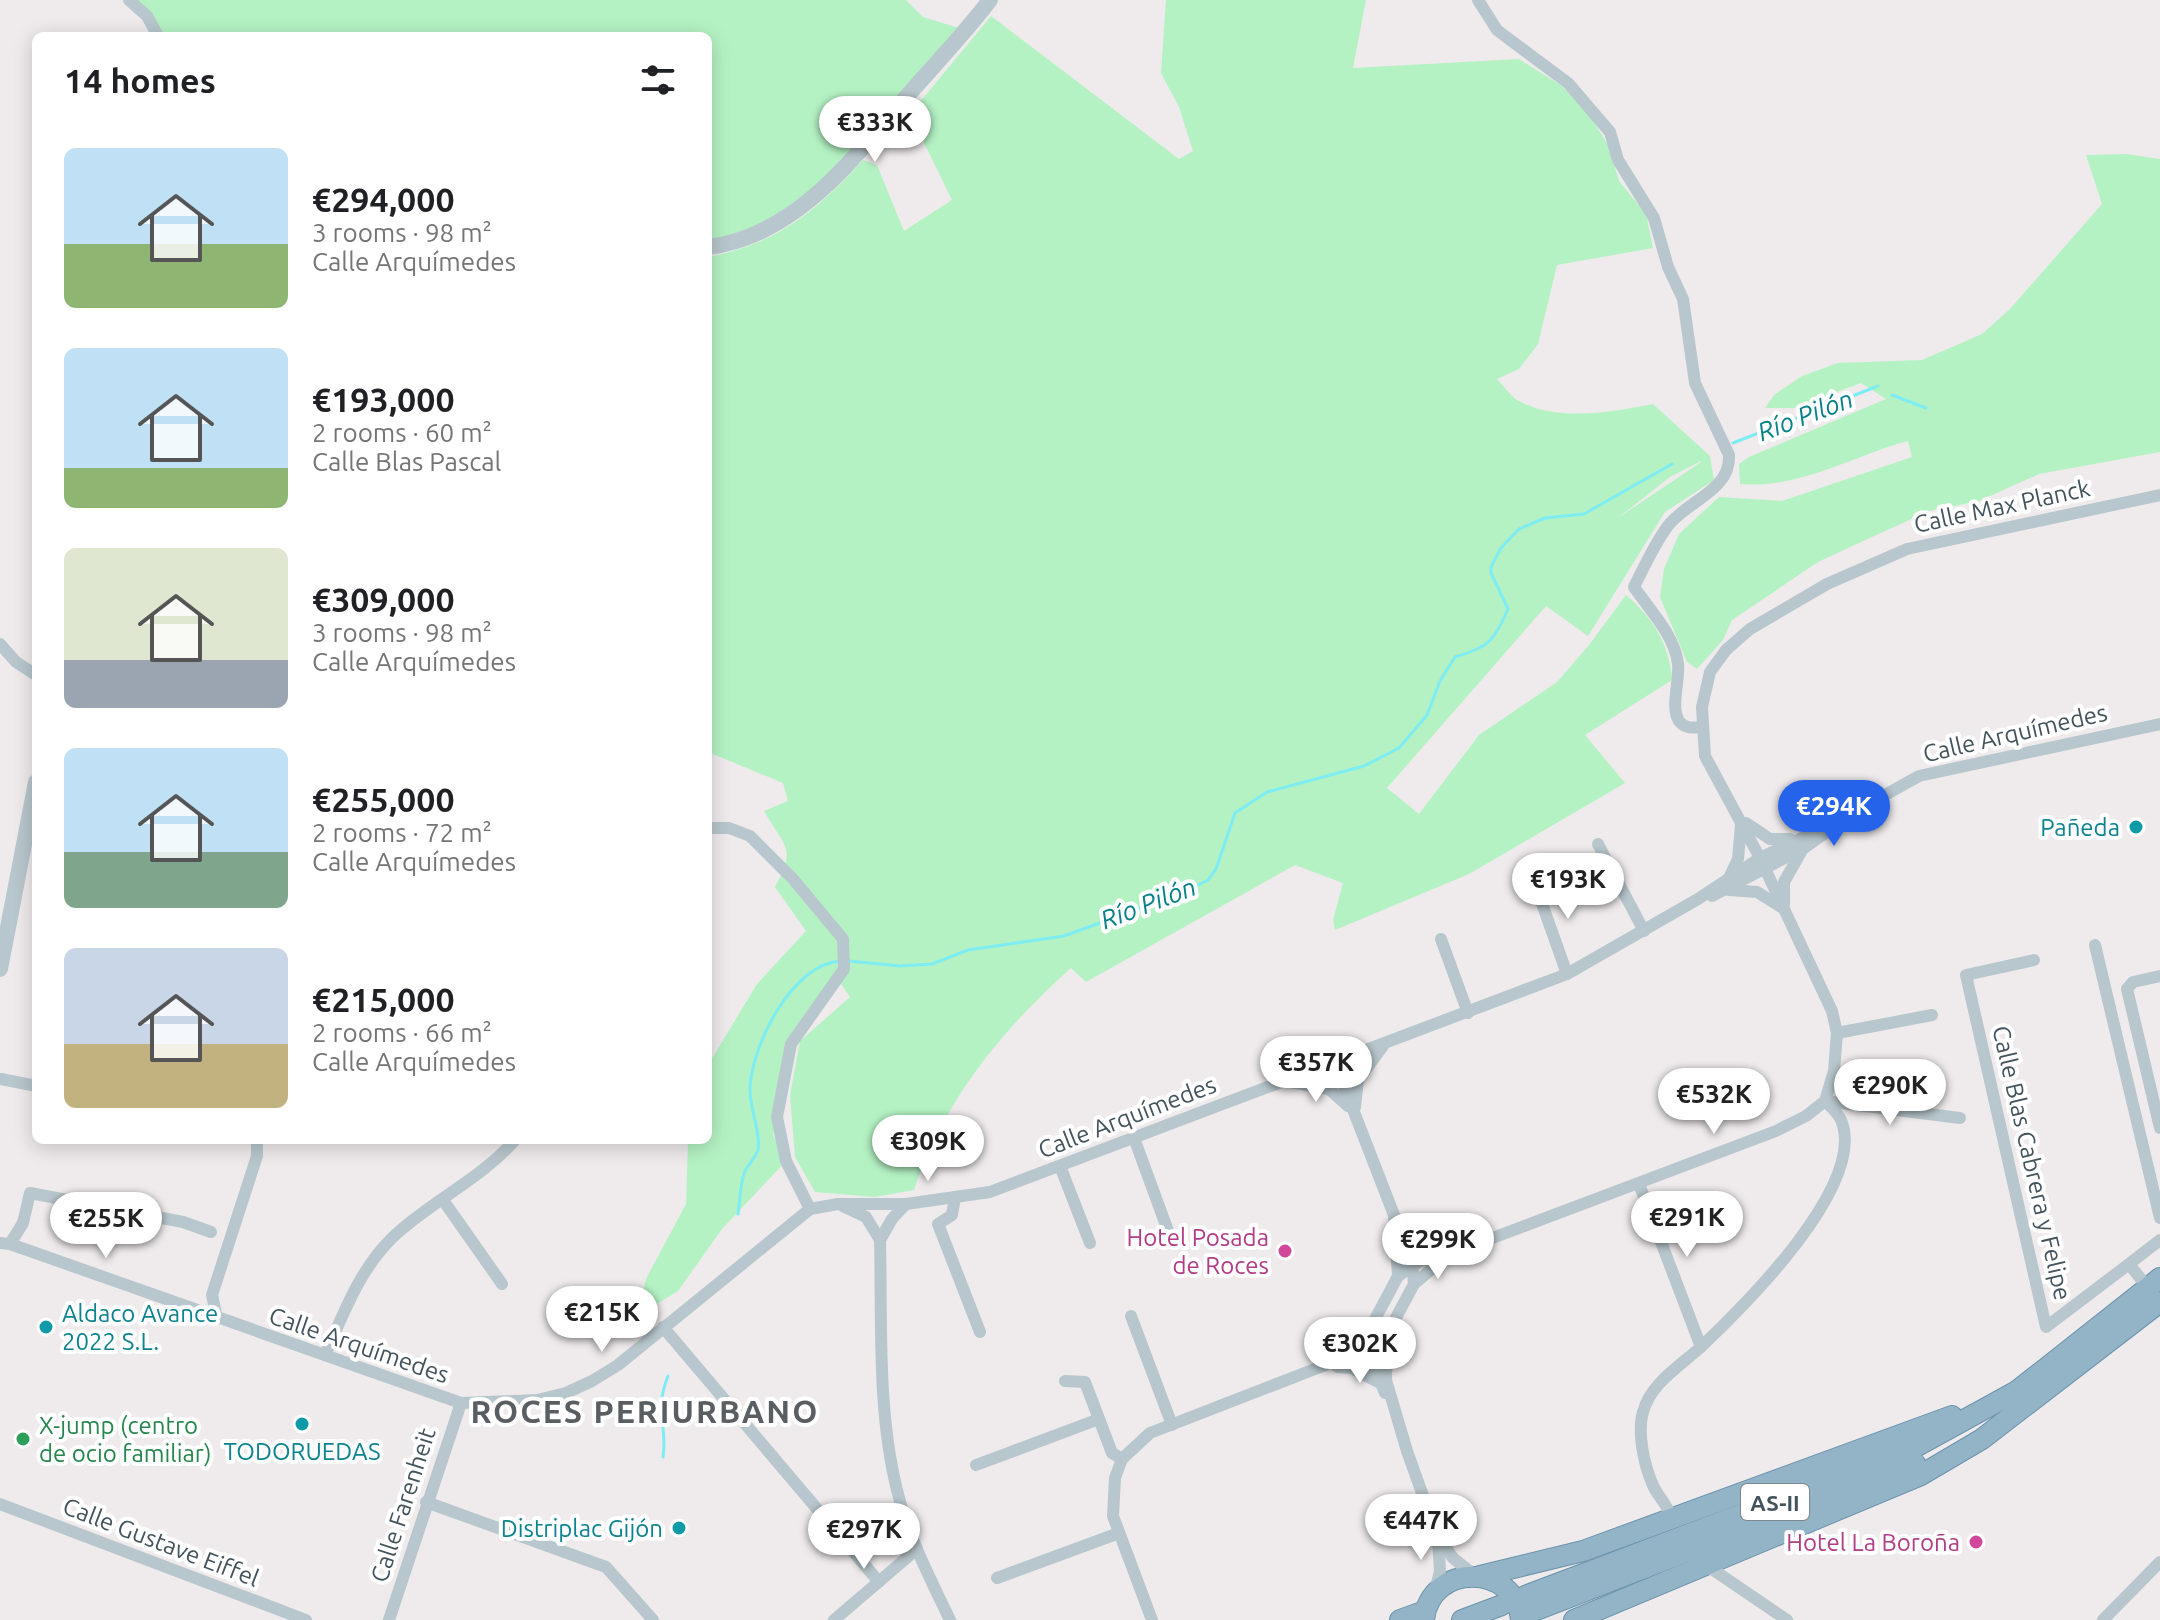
<!DOCTYPE html>
<meta charset="utf-8">
<style>
:root{--surface:#fff;--page:#f6f6f6;--text:#202124;--muted:#757577;--accent:#2563eb}
body{margin:0;font-family:Ubuntu,sans-serif;background:var(--page);color:var(--text);height:100vh;display:flex;flex-direction:column;font-size:30px;white-space:nowrap}
*{box-sizing:border-box;margin:0}
p{font-size:26px;color:var(--muted)}
.icon{flex:none;width:44px;height:44px;fill:none;stroke:currentColor;stroke-width:2;stroke-linecap:round;stroke-linejoin:round}
.map{position:relative;flex:1;overflow:hidden}
.side{position:absolute;left:32px;top:32px;width:680px;height:1112px;display:flex;flex-direction:column;background:var(--surface);border-radius:12px;box-shadow:0 4px 20px #0003}
.side>*{flex:none}
.price{position:absolute;translate:-50% -68px;padding:0 18px;border-radius:28px;background:#fff;color:#222;font-size:26px;line-height:52px;filter:drop-shadow(0 2px 4px #0008)}
.price::after{content:'';position:absolute;left:50%;top:48px;width:24px;height:18px;margin-left:-12px;background:inherit;clip-path:polygon(0 0,100% 0,50% 100%)}
.price.selected{background:var(--accent);color:#fff}
ul{padding:0;list-style:none}
li{display:flex;align-items:center;gap:24px;height:200px;padding:0 32px}
li span{display:grid;place-items:center;flex:none;width:224px;height:160px;border-radius:12px;color:#555}
li>.icon{margin-inline-start:auto}
span .icon{width:96px;height:96px;fill:#fffc;stroke-width:1}
li b{font-size:34px}
h2{display:flex;justify-content:space-between;align-items:center;height:96px;padding:0 32px;font-size:34px}
.map>svg:first-child{display:block}
</style>
<div class="map">
<svg width="2160" height="1620" viewBox="0 0 2160 1620">
<rect width="100%" height="100%" fill="#efebec"/>
<g fill="#b4f2c3" fill-rule="evenodd">
<path d="M 138,0 L 906,0 L 923,17 L 959,28 C 904,90 851,163 783,212 C 763,227 732,235 708,241 L 708,36 L 164,36 Z"/>
<path d="M 1166,0 L 1366,0 L 1353,68 L 1519,59 L 1562,86 L 1593,120 L 1609,147 L 1619,181 L 1646,214 L 1653,248 L 1557,265 L 1538,344 L 1519,369 L 1497,379 C 1503,385 1511,397 1519,401 C 1558,422 1612,412 1653,404 L 1710,456 L 1714,480 L 1665,512 L 1588,636 L 1546,606 L 1387,788 L 1419,814 L 1479,735 L 1557,682 L 1589,645 L 1626,595 C 1653,618 1670,645 1672,680 L 1585,735 L 1625,783 L 1469,874 L 1335,930 L 1333,920 L 1343,883 L 1295,865 L 1086,982 L 1071,968 C 1001,1031 944,1100 914,1190 L 875,1197 L 815,1192 L 795,1157 L 790,1095 L 800,1041 L 850,997 L 839,981 L 795,1037 L 773,1135 L 786,1161 L 722,1229 L 678,1291 L 655,1305 L 641,1298 L 647,1277 L 686,1204 L 688,1140 L 708,1140 L 708,1065 L 757,984 L 806,931 L 775,887 C 797,847 785,848 764,811 L 788,801 L 783,783 L 708,752 L 708,257 C 779,243 816,211 863,160 L 877,165 L 904,231 L 952,200 L 910,114 L 991,16 L 1179,159 L 1193,151 L 1179,107 L 1161,73 ZM 1701,461 L 1701,462 L 1618,518 L 1670,477 Z"/>
<path d="M 2126,154 L 2160,159 L 2160,452 L 2039,474 L 1979,501 L 1929,511 L 1872,537 L 1818,562 L 1732,620 L 1723,640 L 1697,669 L 1687,662 L 1660,597 L 1664,569 L 1679,534 L 1719,497 L 1782,501 L 1912,457 L 1908,441 C 1852,456 1800,489 1740,484 L 1739,464 L 1749,457 L 1886,399 L 1861,383 L 1794,408 L 1765,408 L 1774,395 L 1802,376 L 1838,363 L 1922,360 L 1982,334 L 2010,309 L 2102,204 L 2086,155 Z"/>
</g>
<g fill="none" stroke-linecap="round" stroke-linejoin="round">
<g stroke="#7decf3" stroke-width="3">
<polyline points="1892,395 1926,408"/>
<polyline points="1733,443 1878,386"/>
<path d="M 849,961 L 900,966 L 932,964 L 968,950 L 1064,936 L 1184,892 L 1208,880 L 1216,869 L 1235,813 L 1267,792 L 1364,766 L 1399,748 L 1427,715 L 1440,681 L 1455,657 C 1490,646 1493,642 1508,609 L 1491,573 L 1491,567 L 1501,548 L 1519,529 L 1545,518 L 1584,514 L 1672,464"/>
<path d="M 738,1214 C 740,1201 740,1183 745,1171 C 748,1165 756,1157 758,1150 C 761,1131 749,1108 750,1088 C 752,1044 793,963 841,961"/>
<path d="M 663,1457 C 668,1422 653,1415 668,1376"/>
</g>
<g stroke="#6a93ac" stroke-width="22">
<g id="trunk">
<polyline points="1480,1576 1583,1551 1952,1416"/>
<polyline points="1525,1596 1906,1452 2017,1391 2160,1278"/>
<polyline points="1531,1612 1915,1463"/>
<polyline points="1400,1620 1425,1611"/>
<path d="M 1424,1620 C 1430,1562 1516,1563 1521,1620"/>
<polyline points="1462,1620 1502,1605"/>
<polyline points="1574,1620 1921,1475 1982,1439 2160,1302"/>
</g>
</g>
<g stroke="#b8c7cd" stroke-width="12">
<polyline points="129,0 147,16 158,36"/>
<path d="M 1478,0 L 1497,30 L 1568,83 L 1610,132 L 1618,160 L 1654,218 L 1668,267 L 1683,299 L 1695,383 L 1729,455 C 1731,491 1686,501 1667,527 C 1654,545 1644,567 1634,587 C 1650,610 1675,636 1678,664 C 1680,680 1670,707 1679,721 C 1685,729 1693,728 1702,727"/>
<polyline points="0,644 16,662 36,675"/>
<polyline points="1746,823 1770,839 1790,839"/>
<polyline points="708,828 729,828 750,836 793,879 843,939 844,969 791,1044 777,1117 786,1161 810,1209"/>
<polyline points="1598,844 1644,931"/>
<polyline points="1730,876 1738,859 1741,825"/>
<polyline points="1534,881 1567,974"/>
<polyline points="1729,890 1757,892 1781,907"/>
<polyline points="1712,896 1804,848 1825,833"/>
<polyline points="1784,904 1784,882 1801,852"/>
<polyline points="1441,939 1468,1013"/>
<polyline points="2095,945 2160,1218"/>
<polyline points="2034,960 1966,975 2046,1327 2129,1264"/>
<polyline points="2160,976 2133,982 2127,989 2160,1128"/>
<polyline points="1837,1033 1932,1015"/>
<polyline points="1,1079 36,1086"/>
<polyline points="1290,1082 1329,1089 1348,1106"/>
<polyline points="1825,1101 1960,1118"/>
<polyline points="1355,1107 1358,1080 1383,1046"/>
<polyline points="1134,1138 1171,1239"/>
<polyline points="1060,1166 1090,1243"/>
<polyline points="1639,1184 1701,1347"/>
<polyline points="955,1197 952,1215 938,1224 980,1332"/>
<polyline points="443,1200 502,1284"/>
<path d="M 843,1206 L 866,1217 L 880,1240 C 882,1323 877,1409 897,1490 C 908,1536 930,1578 950,1620"/>
<polyline points="1410,1237 1441,1256"/>
<polyline points="880,1240 892,1219 906,1204"/>
<polyline points="0,1243 10,1244 461,1403 537,1400 566,1393 592,1381 618,1365 810,1209 838,1204 906,1204 990,1192 1567,974 1698,899 1760,858 1842,819 1919,776 2160,724"/>
<polyline points="10,1244 23,1223 30,1193 183,1222 211,1232"/>
<polyline points="1398,1276 1420,1261 1450,1254 1776,1131 1806,1116 1825,1101 1834,1071 1837,1033 1832,1011 1760,858 1705,756 1702,707 1710,672 1726,650 1750,629 1827,584 1907,549 2160,495"/>
<polyline points="1414,1284 1440,1262"/>
<polyline points="2148,1288 2129,1264 2160,1240"/>
<polyline points="1131,1316 1172,1425"/>
<polyline points="217,1319 212,1295 257,1156 257,1140"/>
<polyline points="663,1327 879,1582"/>
<polyline points="1387,1335 1386,1380 1407,1451 1437,1535 1453,1558 1474,1575"/>
<polyline points="1366,1347 1385,1393"/>
<path d="M 325,1355 C 344,1313 359,1270 393,1237 C 431,1201 480,1180 515,1140"/>
<polyline points="1336,1366 1384,1340 1414,1284 1410,1237 1396,1218"/>
<polyline points="1338,1367 1351,1368 1378,1382"/>
<polyline points="1065,1381 1085,1382 1112,1453 1122,1459"/>
<polyline points="976,1465 1099,1419"/>
<polyline points="426,1502 606,1567 653,1620"/>
<polyline points="0,1504 306,1620"/>
<path d="M 1672,1520 C 1668,1503 1657,1497 1652,1483 C 1644,1464 1637,1432 1643,1412 C 1651,1382 1682,1365 1703,1345 C 1745,1305 1868,1184 1841,1120 C 1838,1113 1830,1106 1825,1101"/>
<polyline points="1706,1565 1787,1620"/>
<polyline points="997,1578 1119,1533"/>
<polyline points="1435,1591 1440,1571 1438,1539"/>
<polyline points="389,1620 461,1403"/>
<polyline points="834,1620 917,1549"/>
<polyline points="1152,1620 1113,1516 1115,1478 1122,1459 1150,1433 1333,1362 1365,1338 1398,1276 1394,1215 1335,1063"/>
<polyline points="2103,1620 2160,1562"/>
</g>
<g stroke="#b8c7cd" stroke-width="16">
<path d="M 708,247 C 797,236 854,157 909,94 C 936,63 965,33 990,0"/>
<polyline points="0,969 36,782"/>
</g>
<use href="#trunk" stroke="#93b4c7" stroke-width="20"/>
</g>
<g fill="#0f9aa8" stroke="#fff" stroke-width="3">
<circle cx="2136" cy="827" r="8"/>
<circle cx="46" cy="1327" r="8"/>
<circle cx="302" cy="1424" r="8"/>
<circle cx="679" cy="1528" r="8"/>
</g>
<g fill="#d1479c" stroke="#fff" stroke-width="3">
<circle cx="1285" cy="1251" r="8"/>
<circle cx="1976" cy="1542" r="8"/>
</g>
<circle fill="#2e9e5b" stroke="#fff" stroke-width="3" cx="23" cy="1439" r="8"/>
<g text-anchor="middle" dominant-baseline="central" stroke-width="8" stroke-linejoin="round" paint-order="stroke">
<rect fill="#fff" stroke="#7b878c" stroke-width="2" x="1741" y="1484" width="68" height="36" rx="6"/>
<g font-size="22" font-weight="bold" fill="#43535b">
<text x="1775" y="1502">AS-II</text>
</g>
<g font-size="24" fill="#43535b" stroke="#fff">
<text transform="translate(2002 506) rotate(-12)">Calle Max Planck</text>
<text transform="translate(2015 733) rotate(-13)">Calle Arquímedes</text>
<text transform="translate(1127 1117) rotate(-21)">Calle Arquímedes</text>
<text transform="translate(2032 1163) rotate(77)">Calle Blas Cabrera y Felipe</text>
<text transform="translate(359 1345) rotate(19)">Calle Arquímedes</text>
<text transform="translate(403 1505) rotate(-72)">Calle Farenheit</text>
<text transform="translate(161 1542) rotate(21)">Calle Gustave Eiffel</text>
</g>
<g font-size="24" fill="#0d838f" stroke="#fff" text-anchor="end">
<text x="2120" y="827">Pañeda</text>
<text x="62" y="1313" text-anchor="start">Aldaco Avance<tspan x="62" dy="28">2022 S.L.</tspan></text>
<text x="302" y="1451" text-anchor="middle">TODORUEDAS</text>
<text x="663" y="1528">Distriplac Gijón</text>
</g>
<g font-size="24" fill="#b23c85" stroke="#fff" text-anchor="end">
<text x="1269" y="1237">Hotel Posada<tspan x="1269" dy="28">de Roces</tspan></text>
<text x="1960" y="1542">Hotel La Boroña</text>
</g>
<g font-size="24" fill="#27864d" stroke="#fff" text-anchor="start">
<text x="39" y="1425">X-jump (centro<tspan x="39" dy="28">de ocio familiar)</tspan></text>
</g>
<g font-size="26" font-style="italic" fill="#048188" stroke="#fff">
<text transform="translate(1805 415) rotate(-21)">Río Pilón</text>
<text transform="translate(1148 903) rotate(-21)">Río Pilón</text>
</g>
<g font-size="32" font-weight="bold" letter-spacing="2" fill="#585e61" stroke="#fff">
<text x="645" y="1411">ROCES PERIURBANO</text>
</g>
</g>
</svg>
<b class="price" style="left:875px;top:164px">€333K</b>
<b class="price selected" style="left:1834px;top:848px">€294K</b>
<b class="price" style="left:1568px;top:921px">€193K</b>
<b class="price" style="left:1316px;top:1104px">€357K</b>
<b class="price" style="left:1890px;top:1127px">€290K</b>
<b class="price" style="left:1714px;top:1136px">€532K</b>
<b class="price" style="left:928px;top:1183px">€309K</b>
<b class="price" style="left:1687px;top:1259px">€291K</b>
<b class="price" style="left:106px;top:1260px">€255K</b>
<b class="price" style="left:1438px;top:1281px">€299K</b>
<b class="price" style="left:602px;top:1354px">€215K</b>
<b class="price" style="left:1360px;top:1385px">€302K</b>
<b class="price" style="left:1421px;top:1562px">€447K</b>
<b class="price" style="left:864px;top:1571px">€297K</b>
<section class="side">
<h2>14 homes<svg class="icon" aria-label="filters" viewBox="0 0 24 24"><path d="M4 7h16M4 17h16"/><circle cx="9" cy="7" r="2"/><circle cx="15" cy="17" r="2"/></svg></h2>
<ul>
<li><span style="background:linear-gradient(#bfe0f5 60%,#8fb573 0)"><svg class="icon" aria-label="home" viewBox="0 0 24 24"><path d="M3 11l9-7 9 7M6 9v11h12V9"/></svg></span><div><b>€294,000</b><p>3 rooms · 98 m²</p><p>Calle Arquímedes</p></div></li>
<li><span style="background:linear-gradient(#bfe0f5 75%,#8fb573 0)"><svg class="icon" aria-label="home" viewBox="0 0 24 24"><path d="M3 11l9-7 9 7M6 9v11h12V9"/></svg></span><div><b>€193,000</b><p>2 rooms · 60 m²</p><p>Calle Blas Pascal</p></div></li>
<li><span style="background:linear-gradient(#dfe7d0 70%,#9aa5b1 0)"><svg class="icon" aria-label="home" viewBox="0 0 24 24"><path d="M3 11l9-7 9 7M6 9v11h12V9"/></svg></span><div><b>€309,000</b><p>3 rooms · 98 m²</p><p>Calle Arquímedes</p></div></li>
<li><span style="background:linear-gradient(#bfe0f5 65%,#7fa58c 0)"><svg class="icon" aria-label="home" viewBox="0 0 24 24"><path d="M3 11l9-7 9 7M6 9v11h12V9"/></svg></span><div><b>€255,000</b><p>2 rooms · 72 m²</p><p>Calle Arquímedes</p></div></li>
<li><span style="background:linear-gradient(#c9d6e8 60%,#c2b280 0)"><svg class="icon" aria-label="home" viewBox="0 0 24 24"><path d="M3 11l9-7 9 7M6 9v11h12V9"/></svg></span><div><b>€215,000</b><p>2 rooms · 66 m²</p><p>Calle Arquímedes</p></div></li>
</ul>
</section>
</div>
